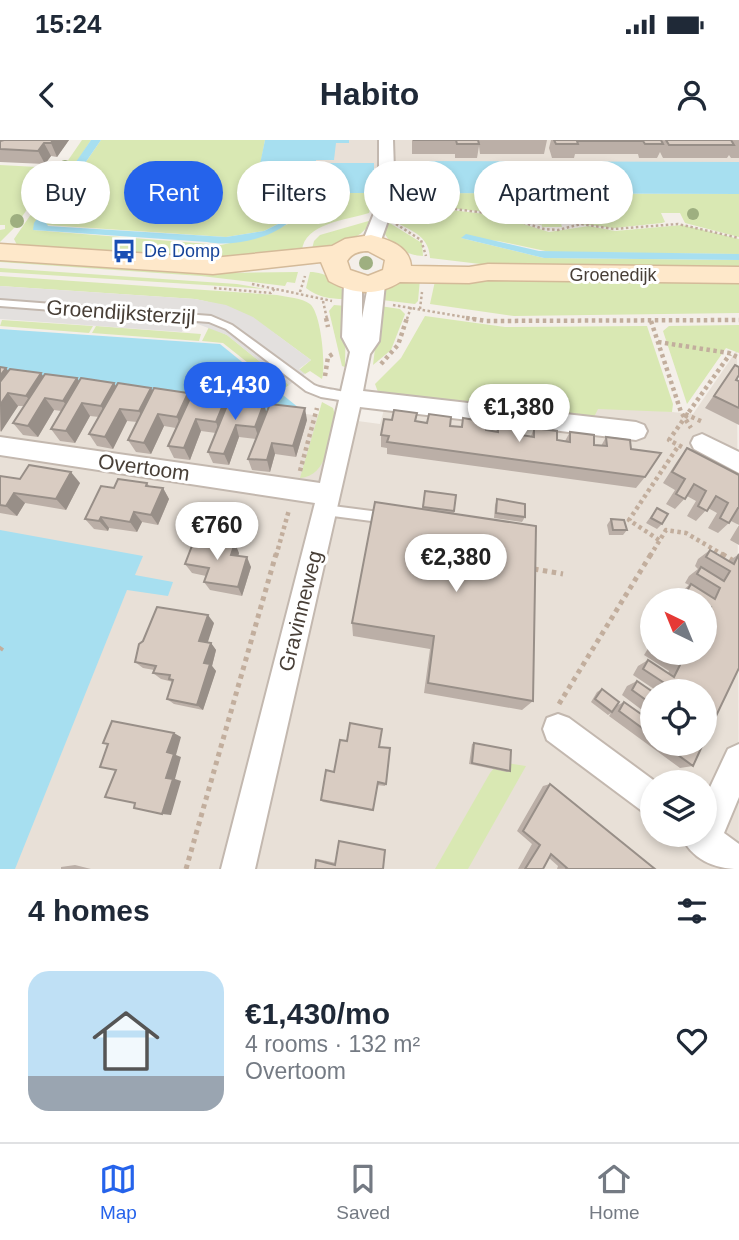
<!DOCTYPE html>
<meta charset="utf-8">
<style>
:root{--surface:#fff;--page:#f6f6f7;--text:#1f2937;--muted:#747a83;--line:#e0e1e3;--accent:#2563eb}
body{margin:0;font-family:Helvetica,sans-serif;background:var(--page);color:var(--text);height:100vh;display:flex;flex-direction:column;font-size:26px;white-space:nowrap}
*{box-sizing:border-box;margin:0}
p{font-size:23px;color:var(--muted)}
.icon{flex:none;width:38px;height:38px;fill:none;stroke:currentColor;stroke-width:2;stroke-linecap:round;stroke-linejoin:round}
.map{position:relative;height:729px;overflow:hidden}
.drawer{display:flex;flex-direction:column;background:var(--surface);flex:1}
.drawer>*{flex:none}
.banner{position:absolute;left:21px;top:21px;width:698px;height:63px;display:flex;gap:14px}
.needle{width:46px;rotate:317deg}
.controls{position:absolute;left:640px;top:448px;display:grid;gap:14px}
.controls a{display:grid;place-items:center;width:77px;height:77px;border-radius:50%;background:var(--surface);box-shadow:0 4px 10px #0003;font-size:35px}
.price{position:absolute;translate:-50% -60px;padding:0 16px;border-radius:24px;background:#fff;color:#222;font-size:23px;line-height:46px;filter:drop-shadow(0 2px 4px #0008)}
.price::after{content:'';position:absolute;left:50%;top:42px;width:21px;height:16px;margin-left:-10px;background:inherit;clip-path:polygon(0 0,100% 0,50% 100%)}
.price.selected{background:var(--accent);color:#fff}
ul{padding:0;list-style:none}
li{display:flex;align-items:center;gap:21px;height:175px;padding:0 28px}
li+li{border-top:2px solid var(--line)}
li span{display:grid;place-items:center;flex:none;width:196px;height:140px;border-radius:21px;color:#555}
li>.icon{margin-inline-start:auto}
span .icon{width:84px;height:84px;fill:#fffc;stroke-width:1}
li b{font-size:30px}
h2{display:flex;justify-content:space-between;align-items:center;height:84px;padding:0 28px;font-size:30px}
.pill{padding:0 24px;border-radius:32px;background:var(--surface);box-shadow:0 4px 10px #0003;font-size:24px;line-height:63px}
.pill.selected{background:var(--accent);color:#fff}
.status{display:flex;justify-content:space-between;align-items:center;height:49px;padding:0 35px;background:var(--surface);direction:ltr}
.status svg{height:19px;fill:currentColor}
header{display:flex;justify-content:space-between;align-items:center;height:91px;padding:0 28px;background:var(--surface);font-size:32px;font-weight:700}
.dock{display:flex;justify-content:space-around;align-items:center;height:98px;border-top:2px solid var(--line);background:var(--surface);font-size:19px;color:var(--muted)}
.dock a{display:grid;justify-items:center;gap:4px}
.dock .selected{color:var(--accent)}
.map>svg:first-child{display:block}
</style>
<div class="status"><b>15:24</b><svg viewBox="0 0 49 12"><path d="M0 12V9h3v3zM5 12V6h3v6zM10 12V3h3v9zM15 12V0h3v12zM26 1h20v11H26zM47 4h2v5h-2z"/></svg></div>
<header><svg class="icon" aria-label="back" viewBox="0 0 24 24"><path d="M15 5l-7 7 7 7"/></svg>Habito<svg class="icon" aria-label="person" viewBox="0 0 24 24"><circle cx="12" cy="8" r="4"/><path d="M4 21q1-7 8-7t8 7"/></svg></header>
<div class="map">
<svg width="739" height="729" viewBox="0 0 739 729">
<rect width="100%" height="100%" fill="#f4efe9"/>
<g fill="#e8e0d7" fill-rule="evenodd">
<polygon points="284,0 739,0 739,24 280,29"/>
<path d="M 737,210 L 739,729 L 0,729 L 0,233 L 380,284 L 391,245 L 693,274 ZM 653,460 L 705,460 L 705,513 L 653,513 ZM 653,551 L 705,551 L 705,604 L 653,604 ZM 653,642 L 705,642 L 705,695 L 653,695 Z"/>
</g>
<g fill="#d9e8b3">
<path d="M 82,0 L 91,0 L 33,90 L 221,105 L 261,96 L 288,84 L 284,81 L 264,91 L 226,97 L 46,85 L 45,81 L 101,0 L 265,0 L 255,53 L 374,53 L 369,73 C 347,80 304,83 302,111 L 207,119 L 18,107 L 14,99 Z"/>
<polygon points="0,25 56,28 14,88 0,102 0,90 5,89 5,85 0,85"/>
<polygon points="397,53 739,54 739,97 685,83 680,73 661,73 665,82 662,83 614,88 562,82 557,69 562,87 542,87 538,69 541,85 495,73 407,63 399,61"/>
<path d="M 398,64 L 494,75 L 549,92 L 589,86 L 615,91 L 682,85 L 739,99 L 739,114 L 550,112 L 498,101 L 461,98 L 544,118 L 739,120 L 739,129 L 497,126 L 430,118 C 429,95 411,91 392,80 Z"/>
<path d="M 372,80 C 360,102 335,106 312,109 L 314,101 L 320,95 Z"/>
<path d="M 388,82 L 422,103 L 423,116 C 409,116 390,106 384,92 Z"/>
<polygon points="0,118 227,133 298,132 295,143 287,142 285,146 201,136 0,122"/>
<polygon points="0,128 237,144 266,149 0,132"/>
<path d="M 310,132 C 325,132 344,141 344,159 C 331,159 317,157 306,148 Z"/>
<path d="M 0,136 L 277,155 C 287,157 302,158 310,164 C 321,173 326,225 322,239 L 310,231 L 305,234 L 299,230 L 311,220 C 268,189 248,169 195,159 L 0,146 Z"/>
<path d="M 420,139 L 418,161 L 415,164 L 382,160 C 385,141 405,140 420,139 Z"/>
<polygon points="554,140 739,141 739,173 514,176 430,164 435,141"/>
<polygon points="334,165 346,166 345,227 342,226 329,171"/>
<polygon points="380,166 400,169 405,174 391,210 373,225"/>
<polygon points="425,176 505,187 647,186 673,264 672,272 598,269 594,277 520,271 378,252 375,244 401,218"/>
<polygon points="2,180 93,186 89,193 0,186"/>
<polygon points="739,185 739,213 726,208 687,264 663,191 669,186"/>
<polygon points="96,186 201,194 199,201 92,193"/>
<polygon points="209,187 227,195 289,245 282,250 223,203 202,201"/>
<path d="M 322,262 L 333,268 L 335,275 C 330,296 328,337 300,338 Z"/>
<polygon points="499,622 526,626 468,729 435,729 490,633"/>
</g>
<polygon fill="#e3e0de" points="0,146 195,159 226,165 253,177 311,220 299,229 305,234 289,245 227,195 195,183 186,183 182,192 0,179"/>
<g fill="#a7dff0">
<path d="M 91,0 L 101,0 L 45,81 L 48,86 L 226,97 L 264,91 L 284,81 L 288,83 C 269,99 231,107 207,102 L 33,90 L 34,83 Z"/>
<polygon points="265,0 349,0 349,3 336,3 334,20 316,20 316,23 374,23 374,31 396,32 396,21 739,22 739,54 397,53 397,47 374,46 374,53 254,53"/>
<polygon points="466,94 539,111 739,114 739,120 544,118 461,98"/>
<polygon points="0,189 220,204 299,268 298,277 0,241"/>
<polygon points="0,390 143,416 135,435 173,442 168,456 127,450 15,729 0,729"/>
</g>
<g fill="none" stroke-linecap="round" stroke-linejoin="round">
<g stroke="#c3b8af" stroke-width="4">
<g id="service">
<path d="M 0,160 L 211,176 L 232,185 L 314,245 C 327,251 347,249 357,258 L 352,262 L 321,257 L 306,251 L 226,189 L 209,182 L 0,166 Z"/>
<polygon points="325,365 387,373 391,374 393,378 391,382 387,383 325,375 321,374 319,370 321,366"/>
</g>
</g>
<g stroke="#c3b8af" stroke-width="4">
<g id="minor">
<polygon points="379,0 393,0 395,61 380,103 371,108 362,103 379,61"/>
<polygon points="353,137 362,143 362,178 369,140 376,138 385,144 379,201 370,214 363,251 636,282 644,285 647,291 644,297 636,300 360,267 255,729 221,729 315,363 0,315 0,297 320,343 350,212 342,197 344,143"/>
<polygon points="702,294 739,312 739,333 694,309 691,303 694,297"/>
<polygon points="558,574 569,578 656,642 653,642 653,676 642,671 547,600 543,589 547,578"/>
<path d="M 739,604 L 739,657 L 724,693 L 739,704 L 739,729 C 714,729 691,719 681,695 L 705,695 L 705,658 L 728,609 Z"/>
</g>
</g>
<g stroke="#d4ba99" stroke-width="3">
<path id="secondary" d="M 371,95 C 388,100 409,105 411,126 L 469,127 L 488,124 L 739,127 L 739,143 L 488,140 L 469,143 L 400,142 C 376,157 353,154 329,141 L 321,122 L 213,134 L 0,120 L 0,104 L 213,118 L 332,106 L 345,99 ZM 368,111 L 385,120 L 383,130 L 368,136 L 350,130 L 347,121 C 352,113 359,111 368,111 Z"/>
</g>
<g stroke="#c2ae9d" stroke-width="2.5" stroke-dasharray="2.5 2.5" stroke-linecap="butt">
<polyline points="405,63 495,74 544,89 558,90 581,84 614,89 678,84 739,98"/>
<polyline points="396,84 421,100 426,116"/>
<polyline points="252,144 332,161"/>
<polyline points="214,148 271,153 276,147"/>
<polyline points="300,152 305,136"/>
<polyline points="323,161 327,179"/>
<polyline points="393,165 476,179"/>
<polyline points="420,169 422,152"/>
<polyline points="407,179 411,167"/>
</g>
<g stroke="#c2ae9d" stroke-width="4.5" stroke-dasharray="3.5 3.5" stroke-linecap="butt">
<polyline points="326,178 328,187"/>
<polyline points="466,178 486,181 739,180"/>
<polyline points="651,181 681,272 691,288"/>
<polyline points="658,202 729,213 739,218"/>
<polyline points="381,224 398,205 407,178"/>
<polyline points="325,236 328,217 334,213"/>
<polyline points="685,274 703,282"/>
<polyline points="682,307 669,300 730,214"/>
<polyline points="300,331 317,268"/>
<polyline points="659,400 629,380 679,305"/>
<polyline points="276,416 289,370"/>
<polyline points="650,416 666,390 686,393 725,416"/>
</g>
<g stroke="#c2ae9d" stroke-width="5" stroke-dasharray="4.5 4.5" stroke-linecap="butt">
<polyline points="722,414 739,424"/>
<polyline points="534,429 563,434"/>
<polyline points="0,510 2,507"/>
<polyline points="559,564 651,414"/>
<polyline points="186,729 276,414"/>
</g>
<use href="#service" fill="#fff" fill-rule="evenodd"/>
<use href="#minor" fill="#fff" fill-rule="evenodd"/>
<use href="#secondary" fill="#fee8ca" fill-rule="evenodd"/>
</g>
<g fill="#9eaf80">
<circle cx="65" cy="26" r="6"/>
<circle cx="52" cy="46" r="6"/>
<circle cx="38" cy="67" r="6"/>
<circle cx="693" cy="74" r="6"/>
<circle cx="17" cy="81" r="7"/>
<circle cx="366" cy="123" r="7"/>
</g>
<g fill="#bbafa7">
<polygon points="4,0 69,0 57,17 51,16 45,24 0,22 0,1"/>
<polygon points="412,0 547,0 544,14 480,14 479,6 477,18 455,18 455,14 412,14"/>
<polygon points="551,0 739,0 739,18 731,18 729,15 727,18 663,18 660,12 657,18 639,18 638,14 575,14 574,18 552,18 549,8"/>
<polygon points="735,225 736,240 739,241 739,285 705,268"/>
<polygon points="0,227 8,231 44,236 77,238 79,241 114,243 116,246 151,248 152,252 190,258 226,258 228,264 266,274 307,280 296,317 275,314 270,332 252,330 248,319 256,299 239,297 229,325 213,323 208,312 216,293 201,291 190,320 174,318 168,306 176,288 164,286 151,314 136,312 128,300 137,282 127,281 113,309 97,306 89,294 99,277 90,276 75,303 60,301 51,289 61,271 54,270 38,297 23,295 13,283 24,266 18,266 0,292"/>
<polygon points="417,273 416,281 461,287 463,278 486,290 496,292 498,283 521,295 531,296 534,288 557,300 565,301 570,292 594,305 601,306 606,297 631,309 645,337 636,348 387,314 387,308 381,307 381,295 392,280"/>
<polygon points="687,308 739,335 739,405 730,400 739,385 731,381 718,393 708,388 717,373 708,368 696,381 687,376 696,361 687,356 675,369 666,364 675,350 663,343 678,320"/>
<polygon points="0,336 20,339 80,343 66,370 25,363 17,376 0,373"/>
<polygon points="147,343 150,347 163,348 169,359 158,385 142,382 137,392 109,388 108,391 94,389 85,379 114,348"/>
<polygon points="425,351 456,355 454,374 533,561 522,570 424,553 430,509 353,496 352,483 422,369"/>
<polygon points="497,359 525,377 522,382 494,378 495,365"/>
<polygon points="657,368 662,384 657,389 646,383"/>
<polygon points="611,379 627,390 623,395 609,395 607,385"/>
<polygon points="710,410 729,421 739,414 705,551 657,551 633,535 638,526 648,520 668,533 669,531 644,515 649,507 653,505 653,513 705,513 705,460 676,460 680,453 689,445 685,443 689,436 698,429 695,426 698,419"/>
<polygon points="239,413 238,416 251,427 242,456 210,450 204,442 206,436 192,433 185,424"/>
<polygon points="214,483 207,502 211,503 216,510 212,526 216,531 203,570 174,564 167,559 173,542 161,539 153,533 154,530 143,528 135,522"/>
<polygon points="637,541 653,552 653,604 703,604 693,626 680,628 609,576 611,573 608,575 591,562 597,552 602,549 616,566 624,562 644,576 646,573 622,555 627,546"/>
<polygon points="474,603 510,631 507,632 469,624 472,604"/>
<polygon points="379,607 386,644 385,646 377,645 373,671 323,662 321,660 334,632"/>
<polygon points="550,644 655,729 557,729 558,726 549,718 543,729 518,729 532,704 517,691 543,646"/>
<polygon points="339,701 384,710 383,729 315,729 316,720 318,719 336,723"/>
<polygon points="75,725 91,729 61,729 61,727"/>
</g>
<g fill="#988f88">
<polygon points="53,0 69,0 57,17 51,3"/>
<polygon points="44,3 51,16 45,24 38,11"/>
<polygon points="6,228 16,241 0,263 0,236"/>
<polygon points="41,233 50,246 36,268 26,256"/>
<polygon points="77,238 85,250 72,273 63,261"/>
<polygon points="114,243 121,255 108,278 101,266"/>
<polygon points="151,248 157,260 145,283 139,271"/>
<polygon points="8,253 18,266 1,292 0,265"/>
<polygon points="188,253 193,265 182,289 177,277"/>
<polygon points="45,258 54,270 38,297 28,286"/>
<polygon points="226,258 230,270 220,294 216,282"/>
<polygon points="82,263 90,276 75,303 66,291"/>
<polygon points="264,263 267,275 259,299 255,287"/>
<polygon points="305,268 307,280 296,317 293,306"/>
<polygon points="120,269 127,281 113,309 105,297"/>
<polygon points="158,274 164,286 151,314 144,303"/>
<polygon points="196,279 201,291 190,320 184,308"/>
<polygon points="236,285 239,297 229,325 224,314"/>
<polygon points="272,303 275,314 270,332 267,320"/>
<polygon points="71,332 80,343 66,370 56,359"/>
<polygon points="163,348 169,359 158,385 151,375"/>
<polygon points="14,353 25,363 17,376 6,366"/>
<polygon points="134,372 142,382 137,392 130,382"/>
<polygon points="101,377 109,388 108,391 99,381"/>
<polygon points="235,403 239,413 236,424 231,415"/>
<polygon points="247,417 251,427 242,456 238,447"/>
<polygon points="208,475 214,483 206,508 199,501"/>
<polygon points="211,503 216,510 212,526 216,531 203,570 197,565 204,523"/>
<polygon points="174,593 181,597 176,615 181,617 175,639 181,641 171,675 162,674 166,638 167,612"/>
</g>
<g fill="#d9ccc2" stroke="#988f88" stroke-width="2">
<polygon points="4,0 53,0 51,3 44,3 38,11 0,9 0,1"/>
<polygon points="413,0 478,0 479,4 457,4 456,0"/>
<polygon points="554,0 661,0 663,4 645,4 643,1 577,1 578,4 556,4"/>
<polygon points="666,0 731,0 734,5 669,5"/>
<polygon points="735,225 739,227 739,235 736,240 739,241 739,268 714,256"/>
<polygon points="0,227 6,228 0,236"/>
<polygon points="10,229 41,233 26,256 8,253 0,265 0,242"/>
<polygon points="45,234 77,238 63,261 45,258 28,286 13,283"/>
<polygon points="81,238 114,243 101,266 82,263 66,291 51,289"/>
<polygon points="118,243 151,248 139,271 120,269 105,297 89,294"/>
<polygon points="154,248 188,253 177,277 158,274 144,303 128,300"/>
<polygon points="192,254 226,258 216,282 196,279 184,308 168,306"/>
<polygon points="230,258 264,263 255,287 236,285 224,314 208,312"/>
<polygon points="270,264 305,268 293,306 272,303 267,320 248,319"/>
<polygon points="394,270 417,273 415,281 427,283 429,274 451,277 450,286 462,287 463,278 486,282 486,290 498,292 498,283 522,286 521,295 534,297 534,288 557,291 557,300 570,302 570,292 594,295 594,305 607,306 606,297 630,300 631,309 661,313 645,337 387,302 389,296 381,295 384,279 392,280"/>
<polygon points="687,308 739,335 739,368 738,368 729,383 720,378 728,363 716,356 707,371 698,366 706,351 694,344 685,359 676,354 685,339 672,332"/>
<polygon points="29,325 71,332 56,359 14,353 6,366 0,365 0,336 20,339"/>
<polygon points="118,339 147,343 146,346 163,348 151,375 134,372 130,382 101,377 99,381 85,379 101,346 114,348"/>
<polygon points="425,351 456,355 454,371 423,367"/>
<polygon points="497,359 525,364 525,377 496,373"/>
<polygon points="375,362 536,386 533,561 428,543 434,496 352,483"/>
<polygon points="657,368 668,374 662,384 651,378"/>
<polygon points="611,379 624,380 627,390 613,390"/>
<polygon points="195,398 235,403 231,415 247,417 238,447 204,442 209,428 185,424"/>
<polygon points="710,410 734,424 739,414 739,528 705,599 705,551 666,551 669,546 643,529 648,520 674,537 680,525 662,513 679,513 685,516 687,513 705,513 705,477 711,467 705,463 705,460 701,460 687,451 691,444 715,459 720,448 697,434 701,427 724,441 730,431 706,417"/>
<polygon points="157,467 208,475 199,501 211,503 204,523 210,524 197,565 167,559 173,540 169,539 170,535 153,533 156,526 135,522 139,504 143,501"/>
<polygon points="637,541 653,552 653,565 632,550"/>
<polygon points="602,549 619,562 612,572 595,559"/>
<polygon points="624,562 651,581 653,577 653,596 619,571"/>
<polygon points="112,581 174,593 167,612 174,614 166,638 173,639 162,674 134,668 135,663 105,657 116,630 100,627 108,604 103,603"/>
<polygon points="350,583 382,589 379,607 390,608 386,644 378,642 373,670 321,660 326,630 334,632 340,600 347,601"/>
<polygon points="474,603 511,610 510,631 472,623"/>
<polygon points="663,604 703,604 693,626"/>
<polygon points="550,644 655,729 566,729 567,728 551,714 543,729 525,729 540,705 523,691"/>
<polygon points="339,701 385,710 383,729 315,729 316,720 335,725"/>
</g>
<defs>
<g id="bus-bare" transform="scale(1.89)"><path d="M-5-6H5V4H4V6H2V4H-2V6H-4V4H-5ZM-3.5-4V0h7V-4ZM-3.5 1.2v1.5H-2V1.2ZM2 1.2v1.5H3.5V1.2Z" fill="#1a4fb4" stroke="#fff" stroke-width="2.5" paint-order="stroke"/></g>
</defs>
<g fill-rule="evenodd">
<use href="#bus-bare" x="124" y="111"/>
</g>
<g text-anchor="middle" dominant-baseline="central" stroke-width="6" stroke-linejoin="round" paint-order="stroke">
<g font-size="18" fill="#164399" stroke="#fff" text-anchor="start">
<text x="144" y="111">De Domp</text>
</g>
<g font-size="18" fill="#483f37" stroke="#fff">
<text x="613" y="135">Groenedijk</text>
</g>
<g font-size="21" fill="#483f37" stroke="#fff">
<text transform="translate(121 172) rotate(4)">Groendijksterzijl</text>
<text transform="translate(144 327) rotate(8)">Overtoom</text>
<text transform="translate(300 471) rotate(-76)">Gravinneweg</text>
</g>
</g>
</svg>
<div class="controls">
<a><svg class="needle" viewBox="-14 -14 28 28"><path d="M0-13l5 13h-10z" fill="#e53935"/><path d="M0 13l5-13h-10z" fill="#747a83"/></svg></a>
<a><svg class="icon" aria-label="locate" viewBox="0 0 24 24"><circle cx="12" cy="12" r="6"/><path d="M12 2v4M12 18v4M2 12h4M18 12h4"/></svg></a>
<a><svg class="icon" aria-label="layers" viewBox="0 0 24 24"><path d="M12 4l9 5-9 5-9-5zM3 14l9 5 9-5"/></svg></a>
</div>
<b class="price selected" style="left:235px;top:282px">€1,430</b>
<b class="price" style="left:519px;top:304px">€1,380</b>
<b class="price" style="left:217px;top:422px">€760</b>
<b class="price" style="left:456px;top:454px">€2,380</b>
<div class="banner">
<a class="pill">Buy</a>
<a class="pill selected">Rent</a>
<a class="pill">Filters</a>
<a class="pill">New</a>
<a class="pill">Apartment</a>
</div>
</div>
<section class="drawer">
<h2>4 homes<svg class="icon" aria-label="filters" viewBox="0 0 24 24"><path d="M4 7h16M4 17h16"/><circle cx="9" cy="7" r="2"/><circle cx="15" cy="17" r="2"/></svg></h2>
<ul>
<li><span style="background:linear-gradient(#bfe0f5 75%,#9aa5b1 0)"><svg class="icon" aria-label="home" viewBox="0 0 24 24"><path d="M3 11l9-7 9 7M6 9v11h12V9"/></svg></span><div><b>€1,430/mo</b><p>4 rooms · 132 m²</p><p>Overtoom</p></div><svg class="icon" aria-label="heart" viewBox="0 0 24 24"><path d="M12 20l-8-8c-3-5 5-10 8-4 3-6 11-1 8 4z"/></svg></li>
</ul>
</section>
<nav class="dock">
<a class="selected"><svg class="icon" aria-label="map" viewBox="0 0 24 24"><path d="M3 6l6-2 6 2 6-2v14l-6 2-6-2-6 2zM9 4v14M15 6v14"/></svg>Map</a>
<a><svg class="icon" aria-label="saved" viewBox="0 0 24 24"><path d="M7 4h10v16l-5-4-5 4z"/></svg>Saved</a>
<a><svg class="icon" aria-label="home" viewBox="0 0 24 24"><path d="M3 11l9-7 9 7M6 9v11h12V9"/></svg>Home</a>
</nav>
